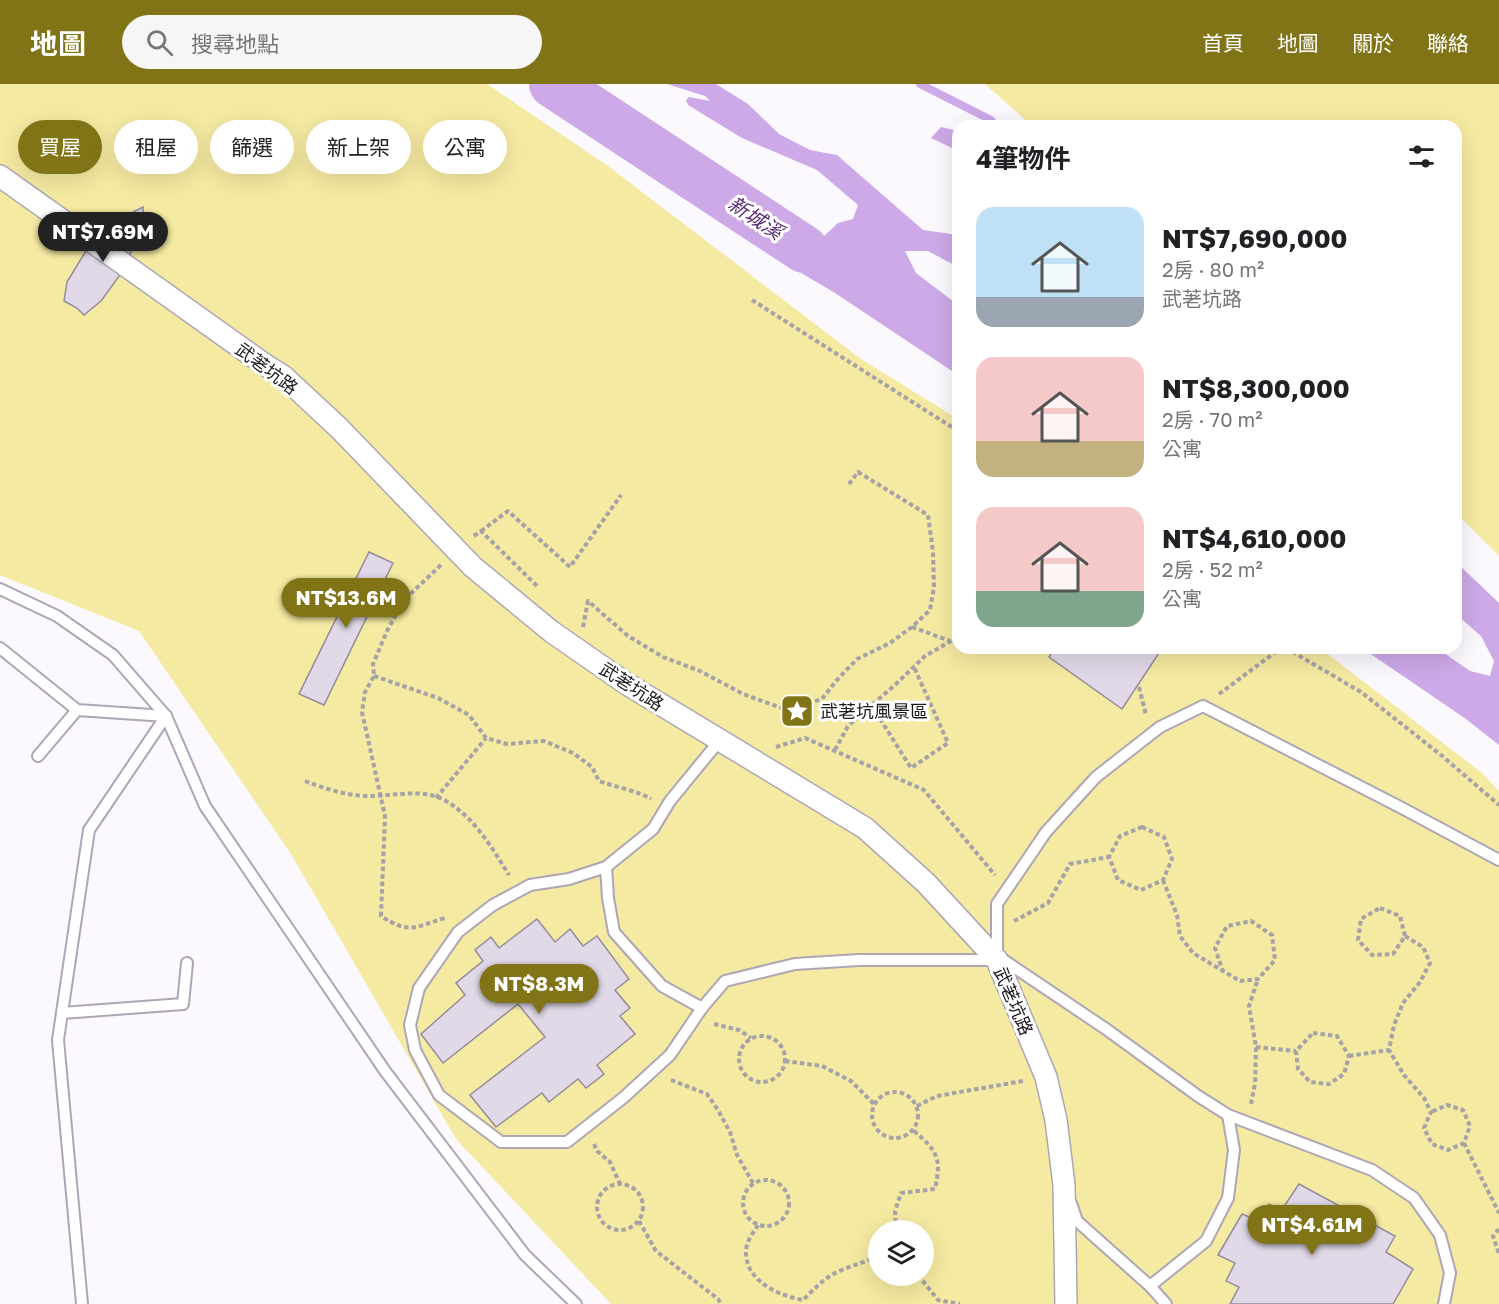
<!DOCTYPE html>
<html lang="zh-TW">
<meta charset="utf-8">
<style>
:root{--surface:#fff;--page:#f6f6f6;--text:#202124;--muted:#757577;--accent:#817417}
body{margin:0;font-family:"Golos Text","Noto Sans TC",sans-serif;background:var(--page);color:var(--text);height:100vh;display:flex;flex-direction:column;font-size:22px;white-space:nowrap}
*{box-sizing:border-box;margin:0}
p{font-size:20px;color:var(--muted)}
.icon{flex:none;width:33px;height:33px;fill:none;stroke:currentColor;stroke-width:2;stroke-linecap:round;stroke-linejoin:round}
.map{position:relative;flex:1;overflow:hidden}
.panel{position:absolute;left:952px;top:36px;width:510px;height:534px;display:flex;flex-direction:column;background:var(--surface);border-radius:18px;box-shadow:0 6px 24px #0002}
.panel>*{flex:none}
.banner{position:absolute;left:18px;top:36px;width:570px;height:54px;display:flex;gap:12px}
.buttons{position:absolute;left:868px;top:1136px;display:grid;gap:12px}
.buttons a{display:grid;place-items:center;width:66px;height:66px;border-radius:50%;background:var(--surface);box-shadow:0 6px 24px #0002;font-size:30px}
.price{position:absolute;translate:-50% -51px;padding:0 14px;border-radius:21px;background:var(--accent);color:#fff;font-size:20px;line-height:39px;filter:drop-shadow(0 2px 3px #0008)}
.price::after{content:'';position:absolute;left:50%;top:36px;width:18px;height:14px;margin-left:-9px;background:inherit;clip-path:polygon(0 0,100% 0,50% 100%)}
.price.selected{background:#222;color:#fff}
ul{padding:0;list-style:none}
li{display:flex;align-items:center;gap:18px;height:150px;padding:0 24px}
li span{display:grid;place-items:center;flex:none;width:168px;height:120px;border-radius:18px;color:#555}
li>.icon{margin-inline-start:auto}
span .icon{width:72px;height:72px;fill:#fffc;stroke-width:1}
li b{font-size:26px}
h2{display:flex;justify-content:space-between;align-items:center;height:72px;padding:0 24px;font-size:26px}
.chip{padding:0 21px;border-radius:27px;background:var(--surface);box-shadow:0 6px 24px #0002;font-size:21px;line-height:54px}
.chip.selected{background:var(--accent);color:#fff}
header{display:flex;align-items:center;gap:36px;box-sizing:border-box;height:84px;padding:0 30px;background:var(--accent);color:#fff}
header strong{font-size:28px}
nav{display:flex;gap:33px;margin-inline-start:auto;font-size:21px}
.search{width:420px;height:54px;background:var(--page);display:flex;align-items:center;gap:15px;box-sizing:border-box;padding:0 21px;border-radius:33px;color:var(--muted);font-size:22px}
.map>svg:first-child{display:block}
</style>
<header>
<strong>地圖</strong>
<div class="search"><svg class="icon" aria-label="search" viewBox="0 0 24 24"><circle cx="10" cy="10" r="6"/><path d="M15 15l6 6"/></svg>搜尋地點</div>
<nav><a>首頁</a><a>地圖</a><a>關於</a><a>聯絡</a></nav>
</header>
<div class="map">
<svg width="1499" height="1220" viewBox="0 0 1499 1220">
<rect width="100%" height="100%" fill="#fbf8fe"/>
<g fill="#f5eaa1" fill-rule="evenodd">
<path d="M 0,0 L 487,0 L 608,82 L 861,275 L 958,335 L 958,564 L 1320,564 L 1482,689 L 1499,707 L 1499,1220 L 611,1220 L 456,1055 L 291,770 L 139,547 L 0,491 ZM 879,1146 L 924,1146 L 924,1191 L 879,1191 Z"/>
<polygon points="985,0 1499,0 1499,472 1457,430 1456,42 1032,42"/>
</g>
<g fill="#cda9e8">
<polygon points="667,0 716,0 748,20 779,50 810,66 837,71 923,146 958,151 958,183 928,167 905,167 916,189 958,221 958,291 835,209 769,170 747,137 752,120 793,135 823,153 838,139 853,135 858,121 817,86 742,54 688,21 686,16 689,13 710,17 705,12"/>
<polygon points="941,43 958,47 958,67 931,54"/>
<polygon points="1457,479 1499,519 1499,661 1466,635 1362,564 1437,564 1470,587 1490,592 1494,577 1481,552 1457,531"/>
</g>
<g fill="none" stroke-linecap="round" stroke-linejoin="round">
<polyline stroke="#cda9e8" stroke-width="8" points="920,0 991,36 996,42"/>
<polyline stroke="#cda9e8" stroke-width="48" points="553,0 804,165"/>
</g>
<g fill="#e1d9e8" stroke="#948c9a" stroke-width="1.5">
<polygon points="143,123 143,134 125,184 101,217 84,231 77,224 64,217 67,198 92,157 112,139"/>
<polygon points="369,468 393,479 324,621 299,610"/>
<polygon points="1055,564 1150,564 1159,569 1122,625 1049,573"/>
<polygon points="537,835 555,858 570,845 583,862 597,852 629,895 615,906 630,924 620,932 635,950 597,981 604,990 586,1004 578,995 549,1018 542,1009 496,1043 470,1011 545,953 518,920 443,979 421,950 465,911 456,899 483,877 475,866 491,853 499,864"/>
<polygon points="1299,1100 1395,1152 1386,1168 1413,1185 1393,1220 1230,1220 1239,1203 1226,1197 1235,1179 1218,1171 1242,1130 1259,1137 1269,1120 1281,1127"/>
</g>
<g fill="none" stroke-linecap="round" stroke-linejoin="round">
<g stroke="#aea6b4" stroke-width="14">
<g id="service">
<polyline points="0,505 57,532 113,571 166,632 205,722 385,987 525,1171 576,1220"/>
<polyline points="0,564 77,626 166,632"/>
<polyline points="38,672 77,626"/>
<polyline points="606,783 569,795 530,801 493,821 458,848 419,904 410,941 415,966 439,1011 501,1058 567,1058 623,1014 670,971 702,924 725,897 795,880 859,876 997,876 997,820 1046,748 1096,693 1160,643 1203,622 1400,723 1499,776"/>
<polyline points="999,873 1106,945 1198,1012 1228,1031 1372,1086 1414,1114 1440,1151 1450,1189 1444,1220"/>
<polyline points="702,924 662,902 614,848 608,814 606,783 653,745 670,717 720,656"/>
<polyline points="62,929 183,920 187,879"/>
<polyline points="1071,1119 1077,1137 1150,1202"/>
<polyline points="82,1220 58,956 89,746 166,632"/>
<polyline points="1166,1220 1150,1202 1206,1157 1228,1114 1234,1066 1228,1031"/>
</g>
</g>
<g stroke="#aea6b4" stroke-width="24">
<polyline id="minor" points="0,92 261,278 283,292 339,344 473,483 552,548 627,600 865,744 926,799 997,876 1046,993 1056,1036 1064,1101 1066,1220"/>
</g>
<g stroke="#a5a2a8" stroke-width="4" stroke-dasharray="4.5 3" stroke-linecap="butt">
<polyline points="752,216 958,347"/>
<polyline points="481,447 508,427 570,483 621,411"/>
<polyline points="474,452 481,447 538,503"/>
<path d="M 441,481 L 404,516 L 387,547 L 373,580 L 374,592 L 365,608 L 362,628 L 385,732 L 381,832 C 410,851 414,843 445,834"/>
<polyline points="583,543 588,517 628,552 663,573 700,587 743,610 787,626 822,615 836,597 857,575 890,559 912,543 930,526 934,503 933,468 928,431 858,388 849,400"/>
<polyline points="912,543 950,557"/>
<polyline points="1286,564 1361,608 1441,671 1499,721"/>
<path d="M 374,592 L 438,614 L 469,631 L 486,654 L 507,660 L 544,657 L 573,669 L 592,683 L 599,697 C 612,702 641,708 651,715"/>
<polyline points="1139,603 1146,631"/>
<polyline points="1219,610 1281,564"/>
<polyline points="872,622 911,684 948,659 914,583"/>
<polyline points="776,663 805,654 924,706 995,791"/>
<polyline points="835,666 848,642 896,600 925,572 958,553"/>
<path d="M 305,697 C 321,703 338,709 355,711 C 384,716 419,701 446,717 C 475,734 492,764 509,791"/>
<polyline points="436,714 486,654"/>
<polygon points="1142,743 1164,753 1172,775 1163,796 1141,806 1118,796 1109,773 1120,752"/>
<polyline points="1163,796 1177,831 1180,852 1193,869 1240,897 1258,895 1275,876 1272,851 1251,837 1227,842 1215,864 1223,888"/>
<polygon points="1380,824 1400,832 1405,852 1393,870 1372,871 1358,856 1361,835"/>
<polyline points="1014,837 1048,819 1070,780 1109,773"/>
<polyline points="1405,852 1423,863 1430,879 1420,898 1403,919 1394,941 1389,966 1404,991 1424,1014 1431,1028 1424,1044 1432,1060 1448,1066 1464,1059 1470,1042 1463,1026 1447,1021 1431,1028"/>
<polyline points="714,940 739,946 751,954"/>
<polygon points="1313,949 1337,952 1349,972 1344,990 1329,1000 1310,998 1298,985 1296,967"/>
<circle cx="762" cy="975" r="23"/>
<polyline points="1256,963 1296,967"/>
<polyline points="1349,972 1389,966"/>
<polyline points="785,977 822,982 851,997 875,1021"/>
<polyline points="671,996 707,1010 718,1026 730,1048 737,1071 753,1099"/>
<circle cx="895" cy="1031" r="23"/>
<polyline points="1251,1020 1255,1000 1256,963 1249,922 1258,895"/>
<polyline points="917,1022 937,1012 1023,997"/>
<polyline points="1464,1059 1499,1129"/>
<polyline points="594,1060 597,1067 610,1078 620,1100"/>
<circle cx="766" cy="1119" r="23"/>
<circle cx="620" cy="1123" r="23"/>
<polyline points="639,1137 656,1167 718,1215 721,1220"/>
<path d="M 758,1141 C 753,1149 745,1159 746,1170 C 747,1198 780,1212 803,1216 C 815,1204 826,1192 842,1186 C 853,1181 864,1179 874,1173"/>
<polyline points="1499,1145 1493,1152 1499,1170"/>
<path d="M 896,1146 L 895,1127 L 901,1109 L 935,1105 C 942,1073 937,1067 913,1046"/>
<path d="M 879,1156 C 873,1165 873,1173 879,1183"/>
<polyline points="890,1191 905,1191"/>
<polyline points="918,1191 938,1216 960,1220"/>
</g>
<use href="#service" stroke="#fff" stroke-width="10"/>
<use href="#minor" stroke="#fff" stroke-width="21"/>
</g>
<defs>
<g id="sight-square" transform="scale(1.725)"><rect x="-9" y="-9" width="18" height="18" rx="4" fill="#817417" stroke="#fff"/><path d="M0-6L1.8-2.2L6-1.7L2.9 1.2L3.7 5.4L0 3.3L-3.7 5.4L-2.9 1.2L-6-1.7L-1.8-2.2Z" fill="#fff"/></g>
</defs>
<g fill-rule="evenodd">
<use href="#sight-square" x="797" y="627"/>
</g>
<g text-anchor="middle" dominant-baseline="central" stroke-width="6" stroke-linejoin="round" paint-order="stroke">
<g font-size="18" fill="#1b181e" stroke="#fff">
<text transform="translate(267 284) rotate(37)">武荖坑路</text>
<text transform="translate(632 602) rotate(33)">武荖坑路</text>
<text transform="translate(1014 917) rotate(67)">武荖坑路</text>
</g>
<g font-size="18" fill="#1b181e" stroke="#fff" text-anchor="start">
<text x="820" y="627">武荖坑風景區</text>
</g>
<g font-size="20" font-style="italic" fill="#562972" stroke="#fff">
<text transform="translate(756 133) rotate(33)">新城溪</text>
</g>
</g>
</svg>
<div class="buttons">
<a><svg class="icon" aria-label="layers" viewBox="0 0 24 24"><path d="M12 4l9 5-9 5-9-5zM3 14l9 5 9-5"/></svg></a>
</div>
<b class="price selected" style="left:103px;top:179px">NT$7.69M</b>
<b class="price" style="left:346px;top:545px">NT$13.6M</b>
<b class="price" style="left:539px;top:931px">NT$8.3M</b>
<b class="price" style="left:1312px;top:1172px">NT$4.61M</b>
<div class="banner">
<a class="chip selected">買屋</a>
<a class="chip">租屋</a>
<a class="chip">篩選</a>
<a class="chip">新上架</a>
<a class="chip">公寓</a>
</div>
<section class="panel">
<h2>4筆物件<svg class="icon" aria-label="filters" viewBox="0 0 24 24"><path d="M4 7h16M4 17h16"/><circle cx="9" cy="7" r="2"/><circle cx="15" cy="17" r="2"/></svg></h2>
<ul>
<li><span style="background:linear-gradient(#bfe0f5 75%,#9aa5b1 0)"><svg class="icon" aria-label="home" viewBox="0 0 24 24"><path d="M3 11l9-7 9 7M6 9v11h12V9"/></svg></span><div><b>NT$7,690,000</b><p>2房 · 80 m²</p><p>武荖坑路</p></div></li>
<li><span style="background:linear-gradient(#f6c9c9 70%,#c2b280 0)"><svg class="icon" aria-label="home" viewBox="0 0 24 24"><path d="M3 11l9-7 9 7M6 9v11h12V9"/></svg></span><div><b>NT$8,300,000</b><p>2房 · 70 m²</p><p>公寓</p></div></li>
<li><span style="background:linear-gradient(#f6c9c9 70%,#7fa58c 0)"><svg class="icon" aria-label="home" viewBox="0 0 24 24"><path d="M3 11l9-7 9 7M6 9v11h12V9"/></svg></span><div><b>NT$4,610,000</b><p>2房 · 52 m²</p><p>公寓</p></div></li>
</ul>
</section>
</div>
